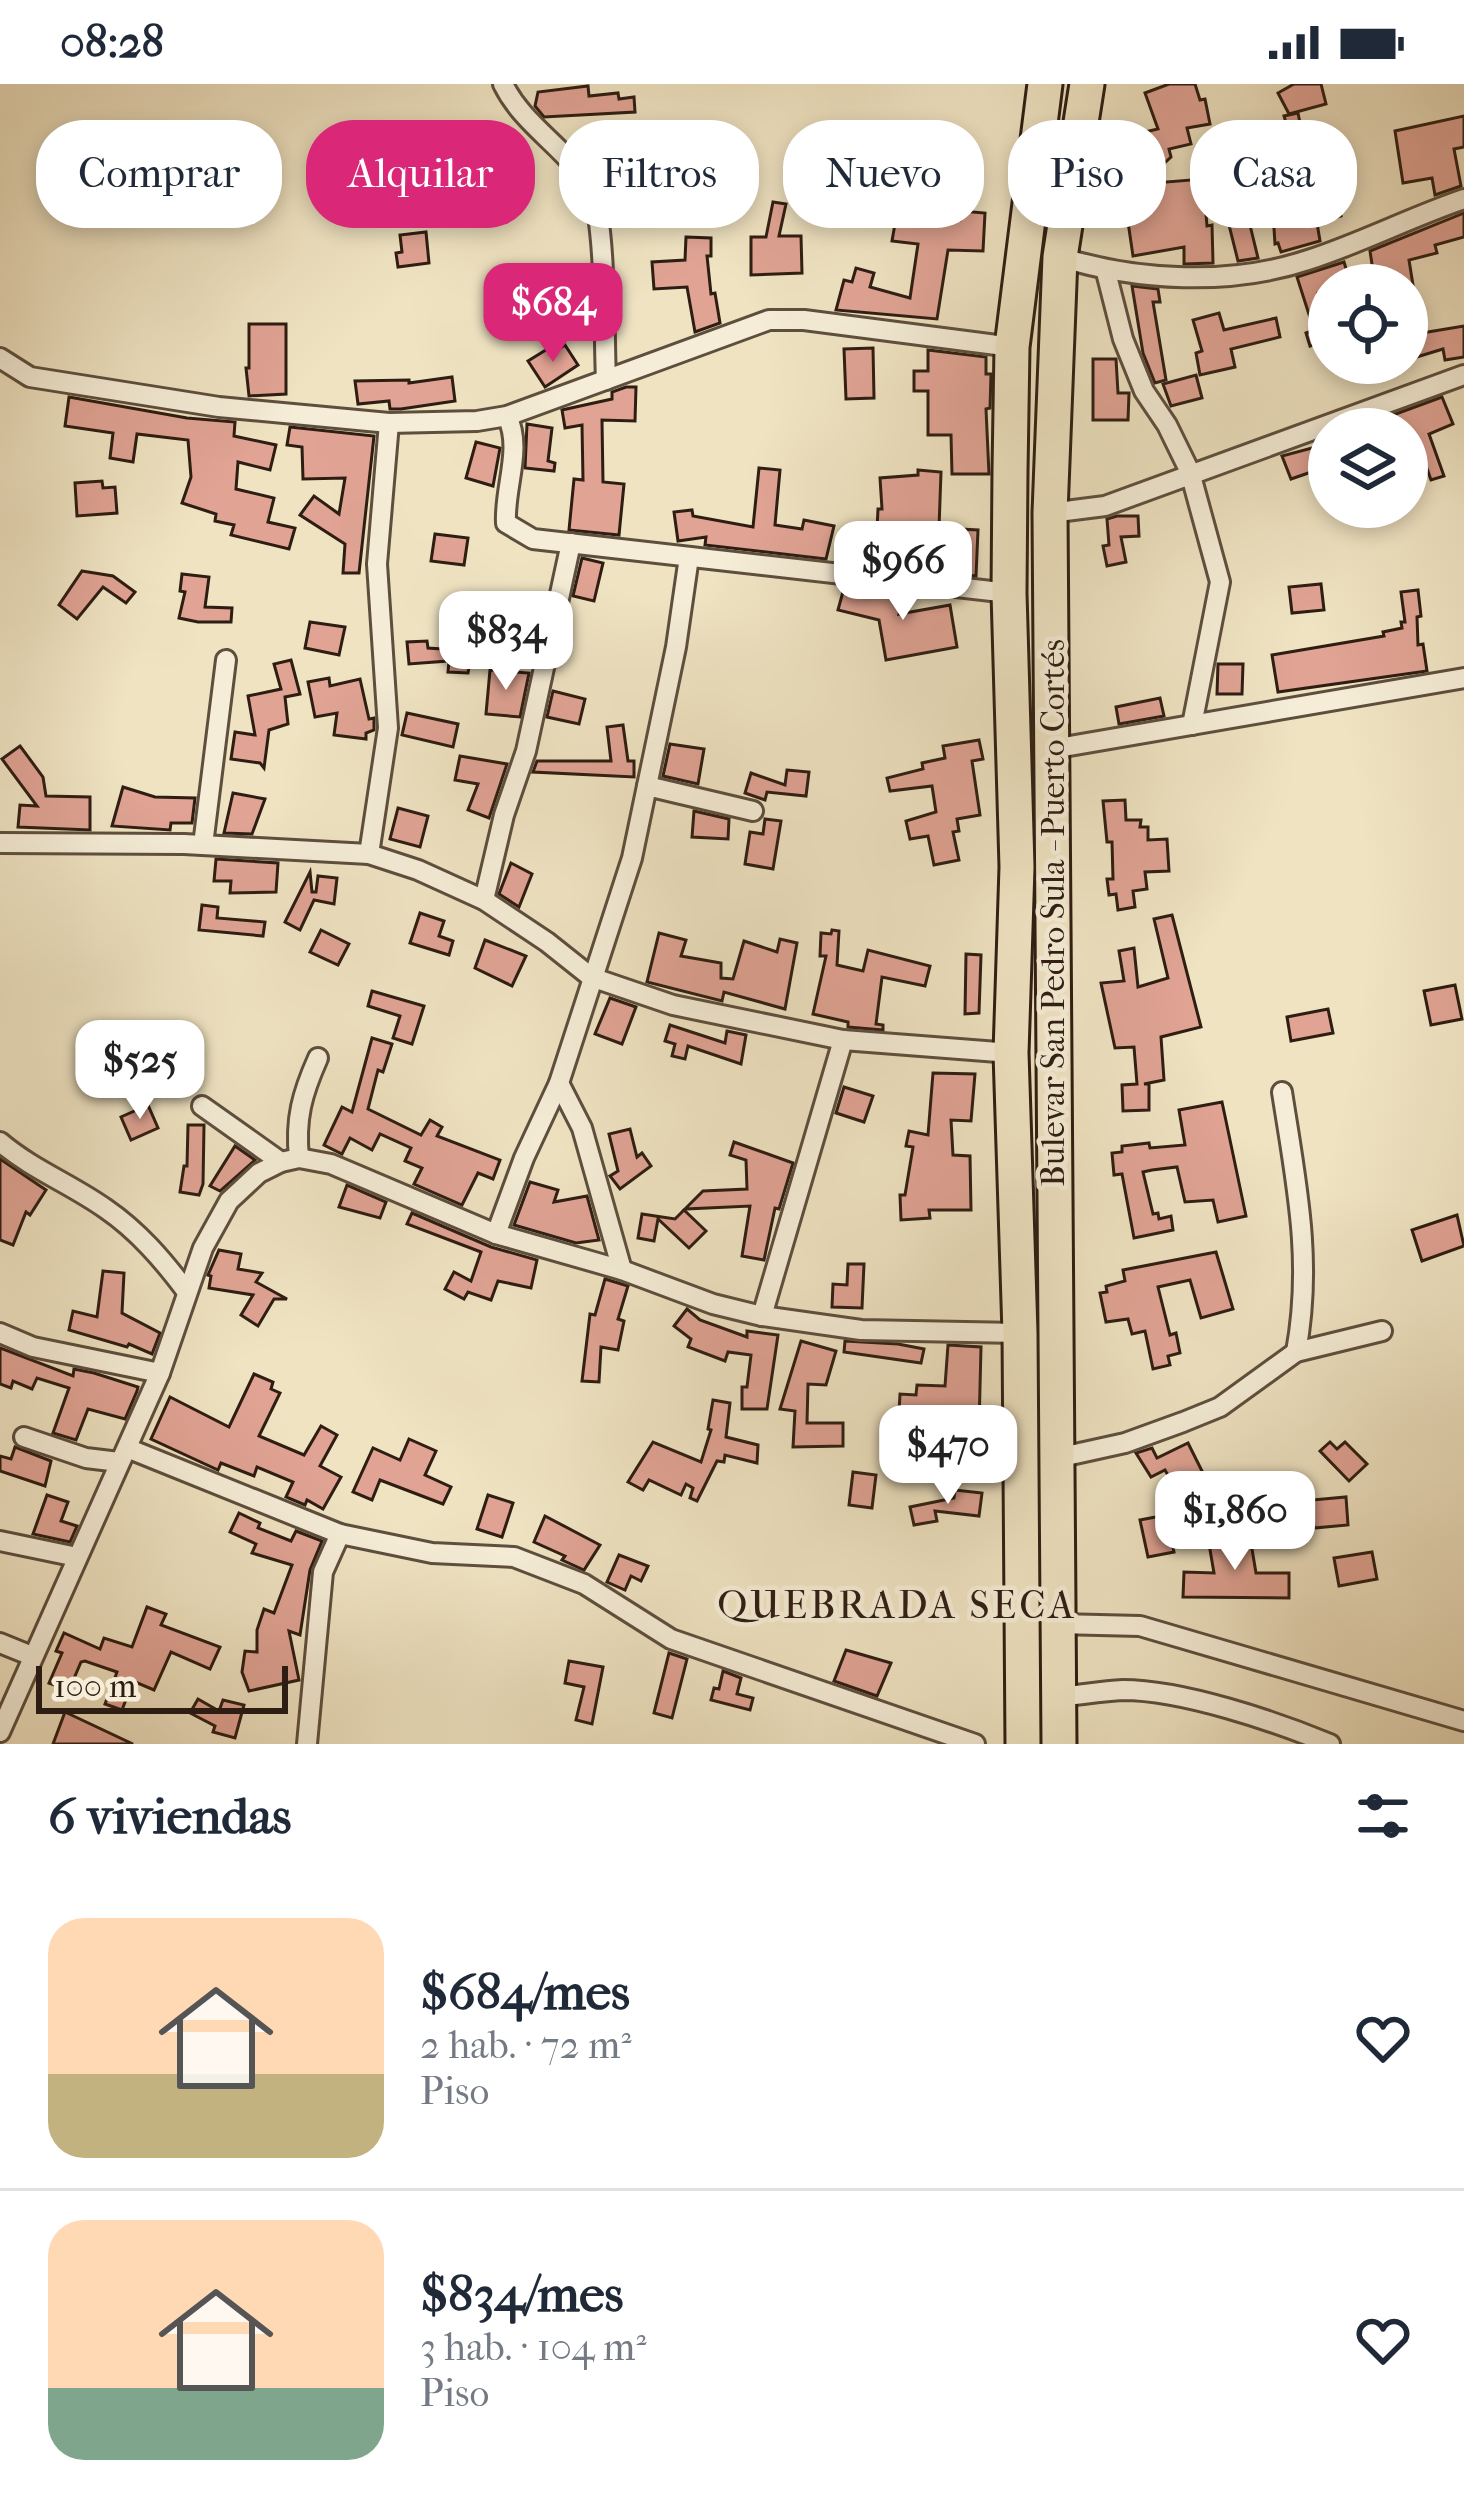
<!DOCTYPE html>
<html lang="es">
<meta charset="utf-8">
<style>
:root{--surface:#fff;--page:#f6f6f7;--text:#1f2937;--muted:#747a83;--line:#e0e1e3;--accent:#db2777}
body{margin:0;font-family:"IM FELL French Canon",serif;background:var(--page);color:var(--text);height:100vh;display:flex;flex-direction:column;font-size:45px;white-space:nowrap}
*{box-sizing:border-box;margin:0}
p{font-size:39px;color:var(--muted)}
.icon{flex:none;width:66px;height:66px;fill:none;stroke:currentColor;stroke-width:2;stroke-linecap:round;stroke-linejoin:round}
.map{position:relative;height:1660px;overflow:hidden}
.panel{display:flex;flex-direction:column;background:var(--surface);flex:1}
.panel>*{flex:none}
.hud{position:absolute;left:36px;top:36px;width:1392px;height:108px;display:flex;gap:24px}
.controls{position:absolute;left:1308px;top:180px;display:grid;gap:24px}
.controls a{display:grid;place-items:center;width:120px;height:120px;border-radius:50%;background:var(--surface);box-shadow:0 6px 18px #0003;font-size:60px}
.scale{position:absolute;left:36px;bottom:30px;width:252px;box-sizing:border-box;padding-left:12px;border:6px solid #2e1d12;border-top:0;font-size:33px;line-height:42px;white-space:nowrap;color:#2e1d12;-webkit-text-stroke:9px #f5edd7;paint-order:stroke}
.price{position:absolute;translate:-50% -102px;padding:0 27px;border-radius:24px;background:#fff;color:#222;font-size:39px;line-height:78px;filter:drop-shadow(0 3px 6px #0008)}
.price::after{content:'';position:absolute;left:50%;top:72px;width:36px;height:27px;margin-left:-18px;background:inherit;clip-path:polygon(0 0,100% 0,50% 100%)}
.price.active{background:var(--accent);color:#fff}
ul{padding:0;list-style:none}
li{display:flex;align-items:center;gap:36px;height:300px;padding:0 48px}
li+li{border-top:3px solid var(--line)}
li span{display:grid;place-items:center;flex:none;width:336px;height:240px;border-radius:36px;color:#555}
li>.icon{margin-inline-start:auto}
span .icon{width:144px;height:144px;fill:#fffc;stroke-width:1}
li b{font-size:51px}
h2{display:flex;justify-content:space-between;align-items:center;height:144px;padding:0 48px;font-size:51px}
.tag{padding:0 42px;border-radius:48px;background:var(--surface);box-shadow:0 6px 18px #0003;font-size:42px;line-height:108px}
.tag.active{background:var(--accent);color:#fff}
.status{display:flex;justify-content:space-between;align-items:center;height:84px;padding:0 60px;background:var(--surface);direction:ltr}
.status svg{height:33px;fill:currentColor}
.map>svg:first-child{display:block}
</style>
<div class="status"><b>08:28</b><svg viewBox="0 0 49 12"><path d="M0 12V9h3v3zM5 12V6h3v6zM10 12V3h3v9zM15 12V0h3v12zM26 1h20v11H26zM47 4h2v5h-2z"/></svg></div>
<div class="map">
<svg width="1464" height="1660" viewBox="0 0 1464 1660">
<rect width="100%" height="100%" fill="#efe3c2"/>
<filter id="stains"><feTurbulence type="fractalNoise" baseFrequency=".00167" numOctaves="4"/><feColorMatrix values="0 0 0 0 .2 0 0 0 0 .09 0 0 0 0 .02 0 0 0 .5 -.17"/></filter>
<radialGradient id="worn" r=".72"><stop offset=".6" stop-color="#630" stop-opacity="0"/><stop offset="1" stop-color="#630" stop-opacity=".3"/></radialGradient>
<g fill="#e0a394" stroke="#2e1d12" stroke-width="3">
<polygon points="1169,0 1195,0 1200,16 1205,15 1210,40 1187,44 1191,60 1169,65 1171,73 1142,100 1203,95 1207,142 1212,141 1213,179 1184,180 1184,163 1133,172 1127,131 1137,130 1128,112 1119,120 1136,54 1146,53 1145,48 1158,45 1145,9"/>
<polygon points="1294,0 1321,0 1326,20 1289,30 1278,9"/>
<polygon points="588,2 589,12 618,9 619,15 634,13 635,28 544,33 535,22 538,8"/>
<polygon points="1298,29 1304,59 1319,57 1325,103 1333,101 1341,132 1317,139 1320,157 1281,168 1278,159 1275,160 1272,113 1296,111 1291,79 1246,89 1250,98 1235,103 1230,88 1223,91 1218,78 1290,52 1284,32"/>
<polygon points="1464,32 1464,63 1454,65 1461,102 1435,111 1432,94 1403,99 1395,47"/>
<polygon points="689,54 699,95 728,98 727,110 719,109 717,120 690,116 691,107 665,105 667,78 638,67"/>
<polygon points="773,118 786,120 779,152 801,152 802,189 751,191 751,153 766,153"/>
<polygon points="961,127 985,129 983,167 948,166 937,235 836,226 844,196 852,198 856,184 874,189 870,203 910,214 918,160 892,157 896,134 960,136"/>
<polygon points="1464,129 1464,153 1435,161 1437,169 1409,176 1413,201 1396,201 1395,196 1375,200 1370,167"/>
<polygon points="1248,133 1258,174 1238,177 1228,137"/>
<polygon points="426,148 429,179 398,183 396,169 402,168 400,151"/>
<polygon points="686,153 711,154 711,172 707,172 711,210 715,209 720,239 695,248 687,203 654,205 652,178 685,176"/>
<polygon points="1344,178 1350,198 1329,201 1329,205 1318,209 1329,256 1310,262 1306,249 1314,246 1297,193"/>
<polygon points="1132,202 1158,205 1160,218 1153,218 1166,296 1155,299 1143,269"/>
<polygon points="1219,229 1224,246 1276,234 1280,253 1231,265 1235,283 1200,291 1196,269 1202,267 1193,236"/>
<polygon points="249,240 286,240 286,310 249,312 246,284 249,284"/>
<polygon points="1464,242 1464,273 1445,276 1443,265 1407,276 1407,256 1416,250"/>
<polygon points="565,261 578,281 545,303 528,277 549,264 552,269"/>
<polygon points="873,264 874,314 846,315 844,265"/>
<polygon points="928,266 986,273 986,290 991,290 990,324 986,325 989,390 952,390 951,351 928,351 928,307 914,307 914,287 928,287"/>
<polygon points="1093,275 1116,275 1118,309 1129,309 1128,336 1093,336"/>
<polygon points="1196,291 1202,314 1171,322 1163,300"/>
<polygon points="452,293 455,317 401,325 390,325 389,317 358,320 355,297 409,296 409,299"/>
<polygon points="626,303 636,303 635,337 602,336 603,398 624,400 619,451 569,446 574,395 583,396 582,341 565,344 562,326 612,315 612,308"/>
<polygon points="69,313 187,334 235,338 234,352 276,361 270,386 238,378 236,405 274,414 268,438 295,444 289,465 231,451 234,441 215,437 216,430 182,419 191,393 188,356 137,350 133,378 110,374 113,349 65,342"/>
<polygon points="1442,313 1453,340 1429,350 1444,392 1431,396 1417,356 1407,359 1407,345 1355,345"/>
<polygon points="527,340 552,344 548,377 555,379 554,387 525,384"/>
<polygon points="290,343 374,352 359,489 343,489 345,460 300,431 314,412 339,430 345,394 303,395 302,363 287,361"/>
<polygon points="476,358 500,364 493,402 466,394"/>
<polygon points="1323,361 1329,380 1329,414 1326,414 1317,386 1291,395 1282,372"/>
<polygon points="759,384 780,386 775,441 802,445 804,436 834,442 826,475 705,461 706,453 678,457 674,428 692,426 693,432 753,443"/>
<polygon points="918,386 941,388 939,444 978,446 976,492 906,484 908,447 877,445 878,425 882,425 880,394 918,391"/>
<polygon points="102,397 103,404 115,403 117,429 77,432 75,399"/>
<polygon points="1117,432 1138,432 1139,452 1121,453 1126,478 1107,482 1103,462 1109,461 1107,435"/>
<polygon points="435,450 468,454 464,481 431,477"/>
<polygon points="582,474 603,479 594,517 573,512"/>
<polygon points="82,487 113,492 135,508 126,519 103,503 77,535 59,521"/>
<polygon points="182,490 209,493 205,523 232,524 231,538 198,538 179,534 185,508 180,507"/>
<polygon points="1321,500 1324,526 1292,529 1289,503"/>
<polygon points="844,504 904,511 899,530 950,521 957,563 886,576 879,536 838,526"/>
<polygon points="1418,506 1421,532 1417,533 1418,561 1423,560 1427,587 1278,608 1272,571 1384,552 1383,548 1402,544 1401,538 1405,538 1401,508"/>
<polygon points="310,538 345,543 339,571 305,564"/>
<polygon points="427,557 428,564 472,567 468,589 448,588 449,577 409,580 407,558"/>
<polygon points="291,576 300,610 285,613 288,640 269,646 264,684 260,679 231,675 235,648 255,651 248,612 281,605 274,580"/>
<polygon points="1218,580 1243,580 1242,610 1217,610"/>
<polygon points="490,586 529,589 520,633 486,630"/>
<polygon points="329,594 330,602 360,595 369,635 374,634 374,646 366,649 366,655 334,651 337,629 315,633 308,598"/>
<polygon points="553,607 585,615 579,640 547,633"/>
<polygon points="1160,614 1164,632 1119,640 1116,623"/>
<polygon points="407,629 458,640 453,663 402,651"/>
<polygon points="623,641 628,677 634,677 634,693 533,688 537,677 611,677 607,643"/>
<polygon points="979,656 983,675 972,677 980,731 957,735 959,747 953,748 959,776 934,781 928,752 910,755 906,737 936,728 932,702 890,707 887,694 923,685 922,679 945,674 943,662"/>
<polygon points="670,660 704,665 698,700 663,692"/>
<polygon points="20,662 43,693 46,712 90,713 90,746 18,743 20,721 37,722 2,675"/>
<polygon points="460,672 507,680 489,734 468,726 478,700 455,696"/>
<polygon points="787,686 809,688 806,712 767,708 765,716 745,709 751,689 785,701"/>
<polygon points="123,703 155,713 195,714 192,739 171,739 170,746 112,742"/>
<polygon points="233,709 265,715 252,750 224,749"/>
<polygon points="1125,716 1126,736 1141,736 1140,743 1148,743 1148,756 1167,755 1169,787 1145,788 1147,805 1133,807 1135,823 1118,826 1116,810 1109,811 1107,795 1113,795 1112,758 1107,758 1103,717"/>
<polygon points="398,724 428,732 420,763 390,755"/>
<polygon points="694,727 729,735 728,755 692,753"/>
<polygon points="765,735 781,737 773,785 745,780 750,748 763,750"/>
<polygon points="216,775 278,779 276,808 230,809 231,797 214,797"/>
<polygon points="511,779 532,790 519,823 499,810"/>
<polygon points="310,788 312,808 316,808 318,792 337,794 334,820 314,816 300,846 285,838"/>
<polygon points="202,821 218,823 217,834 265,838 263,852 199,846"/>
<polygon points="420,829 444,837 439,852 453,857 449,871 410,859"/>
<polygon points="1172,831 1201,943 1161,953 1164,996 1144,1000 1149,1000 1149,1026 1123,1027 1122,1001 1137,1000 1134,963 1115,964 1101,899 1124,897 1119,867 1134,864 1138,903 1168,894 1154,835"/>
<polygon points="321,846 349,860 338,881 310,868"/>
<polygon points="832,846 839,847 837,881 863,887 868,866 930,882 925,902 882,893 876,940 883,941 883,946 848,943 848,938 813,930 826,872 820,872 821,849 831,850"/>
<polygon points="659,849 686,856 681,872 721,879 721,894 733,895 744,857 777,868 780,855 797,859 785,925 724,908 722,917 647,898"/>
<polygon points="485,856 526,872 512,902 475,884"/>
<polygon points="966,870 981,871 979,929 965,930"/>
<polygon points="1455,901 1462,935 1431,941 1424,907"/>
<polygon points="372,907 424,922 412,960 393,954 400,932 368,922"/>
<polygon points="610,914 636,923 622,960 595,950"/>
<polygon points="1328,925 1333,949 1291,957 1287,933"/>
<polygon points="670,941 725,959 727,947 746,951 741,980 688,962 685,975 672,972 675,960 665,957"/>
<polygon points="372,954 392,960 383,988 378,986 368,1025 421,1051 430,1036 442,1043 437,1052 500,1076 493,1095 478,1089 462,1121 414,1100 422,1084 405,1077 411,1064 380,1050 372,1066 350,1054 342,1070 324,1061 342,1023 352,1028"/>
<polygon points="150,955 171,960 159,995 136,987 141,972 145,974"/>
<polygon points="933,989 975,990 971,1037 951,1036 953,1071 970,1072 971,1126 929,1126 930,1134 901,1136 900,1111 905,1111 913,1063 906,1062 909,1047 928,1051"/>
<polygon points="844,1003 873,1012 864,1038 836,1029"/>
<polygon points="1222,1018 1246,1132 1218,1138 1213,1116 1185,1118 1177,1083 1152,1086 1143,1088 1153,1130 1158,1129 1159,1135 1171,1132 1173,1146 1134,1154 1122,1090 1114,1091 1112,1069 1122,1068 1122,1062 1149,1059 1150,1064 1185,1061 1179,1026"/>
<polygon points="148,1021 158,1044 131,1056 121,1033"/>
<polygon points="188,1041 204,1041 203,1100 199,1111 180,1108 184,1082 187,1082"/>
<polygon points="630,1045 637,1073 642,1069 651,1082 620,1105 610,1092 618,1087 609,1050"/>
<polygon points="734,1058 793,1079 779,1125 775,1124 764,1176 742,1172 750,1122 685,1125 703,1107 747,1105 746,1076 730,1071"/>
<polygon points="235,1062 255,1076 220,1107 210,1102"/>
<polygon points="0,1075 46,1106 30,1131 26,1128 13,1161 0,1156"/>
<polygon points="530,1098 558,1106 554,1118 587,1112 599,1156 576,1159 514,1141"/>
<polygon points="347,1101 386,1118 380,1134 339,1123"/>
<polygon points="684,1126 706,1147 689,1164 658,1135 654,1157 638,1154 642,1130 675,1135"/>
<polygon points="412,1129 491,1163 537,1176 531,1204 498,1197 491,1216 468,1208 464,1215 445,1205 454,1188 471,1197 481,1168 407,1140"/>
<polygon points="1457,1131 1464,1162 1422,1177 1412,1146"/>
<polygon points="219,1166 241,1170 238,1185 262,1189 256,1198 287,1215 274,1215 258,1242 241,1231 253,1211 209,1204 211,1192 208,1191"/>
<polygon points="1216,1168 1233,1225 1201,1234 1190,1196 1158,1203 1170,1251 1176,1249 1180,1269 1168,1272 1170,1281 1153,1285 1145,1247 1132,1250 1128,1235 1106,1238 1100,1209 1107,1208 1106,1202 1125,1197 1123,1186"/>
<polygon points="848,1180 864,1180 862,1224 832,1223 833,1200 847,1201"/>
<polygon points="103,1187 124,1189 122,1229 160,1249 152,1270 129,1260 127,1263 69,1246 73,1227 97,1233"/>
<polygon points="605,1195 628,1202 618,1235 624,1237 618,1266 601,1263 599,1298 582,1297 590,1230 595,1231"/>
<polygon points="687,1225 700,1236 747,1253 747,1247 778,1251 767,1325 742,1325 742,1303 747,1303 751,1271 728,1268 725,1277 688,1263 691,1255 674,1242"/>
<polygon points="801,1257 836,1267 826,1301 808,1300 807,1339 843,1339 843,1362 793,1363 795,1327 780,1325"/>
<polygon points="845,1257 898,1260 924,1265 921,1279 844,1268"/>
<polygon points="948,1261 981,1263 979,1343 914,1340 915,1329 899,1328 900,1310 916,1311 917,1301 945,1302"/>
<polygon points="0,1264 73,1292 74,1285 94,1289 138,1303 137,1307 125,1335 88,1325 76,1356 53,1349 69,1304 37,1294 32,1305 13,1297 11,1304 0,1300"/>
<polygon points="254,1290 273,1298 271,1305 280,1309 259,1352 304,1371 321,1342 337,1351 320,1382 341,1393 323,1425 307,1416 305,1421 286,1413 293,1398 257,1383 254,1392 221,1379 218,1386 151,1355 170,1313 229,1343"/>
<polygon points="713,1316 730,1319 726,1353 758,1361 757,1379 725,1371 724,1378 717,1377 697,1417 690,1414 693,1404 686,1400 681,1411 649,1396 643,1406 628,1398 653,1358 701,1378 711,1346 708,1345"/>
<polygon points="409,1355 436,1367 425,1391 451,1403 443,1420 380,1396 372,1416 353,1408 373,1364 400,1376"/>
<polygon points="1330,1358 1337,1365 1345,1358 1367,1380 1349,1397 1320,1367"/>
<polygon points="1188,1359 1209,1401 1181,1415 1165,1386 1151,1393 1136,1369 1152,1364 1157,1374"/>
<polygon points="15,1363 51,1377 45,1402 0,1387 0,1372 11,1375"/>
<polygon points="853,1388 876,1391 872,1424 849,1421"/>
<polygon points="955,1406 982,1409 979,1432 935,1427 937,1437 914,1441 910,1423 954,1414"/>
<polygon points="47,1411 68,1418 61,1437 77,1442 70,1458 33,1450"/>
<polygon points="488,1411 513,1419 502,1453 477,1445"/>
<polygon points="1346,1413 1348,1441 1314,1444 1312,1416"/>
<polygon points="239,1429 260,1439 258,1444 291,1457 296,1447 322,1457 310,1486 300,1551 289,1547 299,1596 249,1607 242,1588 245,1567 257,1568 257,1546 264,1525 274,1529 292,1481 252,1469 256,1460 230,1448"/>
<polygon points="1166,1431 1174,1468 1148,1473 1140,1436"/>
<polygon points="545,1432 600,1461 584,1486 562,1476 565,1472 534,1458"/>
<polygon points="1249,1447 1256,1489 1289,1489 1289,1514 1183,1513 1184,1488 1214,1489 1208,1454"/>
<polygon points="1372,1468 1377,1495 1339,1502 1334,1474"/>
<polygon points="619,1471 648,1482 641,1497 631,1492 625,1506 607,1498"/>
<polygon points="147,1523 166,1530 161,1541 220,1563 210,1585 171,1568 154,1606 133,1597 122,1626 105,1620 117,1588 85,1577 81,1578 69,1606 49,1599 62,1569 56,1567 64,1549 100,1565 104,1554 132,1563"/>
<polygon points="846,1566 891,1579 877,1612 834,1597"/>
<polygon points="669,1569 687,1575 672,1634 654,1629"/>
<polygon points="569,1577 603,1583 592,1640 576,1636 584,1603 565,1599"/>
<polygon points="723,1587 741,1594 737,1610 753,1614 750,1626 711,1616 714,1604 719,1605"/>
<polygon points="198,1615 219,1627 223,1616 244,1621 235,1654 213,1648 215,1642 190,1629"/>
<polygon points="65,1628 133,1660 53,1660"/>
</g>
<g fill="none" stroke-linecap="round" stroke-linejoin="round">
<g stroke="#5e4e3e" stroke-width="24">
<g id="street">
<path d="M 503,0 C 525,45 573,67 592,109 C 606,140 604,256 606,296"/>
<path d="M 1060,173 C 1137,197 1230,202 1308,176 C 1361,159 1411,133 1464,115"/>
<polyline points="1106,188 1123,255 1144,307 1167,341 1190,388 1220,498 1192,641"/>
<polyline points="0,274 30,293 219,323 389,339 477,337 507,332 769,236 804,236 1012,263"/>
<path d="M 507,332 C 523,365 504,403 506,439 L 533,455 L 1009,509"/>
<polyline points="1050,429 1105,422 1464,291"/>
<polyline points="1052,665 1464,594"/>
<polyline points="647,702 676,563 689,473"/>
<polyline points="0,759 184,760 369,770 418,786 484,816 547,858 591,893 673,921 843,956 1011,969"/>
<polyline points="203,761 226,576"/>
<polyline points="369,770 388,644 377,480 389,339"/>
<polyline points="484,816 504,731 526,667 571,459"/>
<polyline points="559,999 582,1044 622,1186"/>
<path d="M 1282,1008 C 1296,1098 1313,1177 1296,1268"/>
<polyline points="202,1022 281,1078"/>
<path d="M 0,1058 C 33,1086 71,1100 106,1125 C 138,1147 163,1176 187,1208"/>
<path d="M 299,1074 C 295,1035 302,1010 318,974"/>
<polyline points="496,1150 524,1074 559,999 632,774 647,702 753,727"/>
<polyline points="762,1232 843,956"/>
<polyline points="0,1249 33,1263 160,1289"/>
<polyline points="24,1353 86,1374 119,1378"/>
<polyline points="127,1364 340,1450 432,1469 514,1473 584,1500 671,1555 975,1660"/>
<polyline points="1057,1374 1125,1359 1183,1338 1220,1323 1296,1268 1382,1247"/>
<polyline points="0,1457 77,1473"/>
<polyline points="1058,1540 1140,1542 1464,1637"/>
<polyline points="0,1559 32,1572"/>
<path d="M 1058,1613 C 1080,1611 1102,1607 1123,1606 C 1182,1606 1274,1637 1330,1660"/>
<polyline points="0,1648 160,1289 203,1164 229,1117 259,1089 281,1078 299,1074 331,1080 496,1150 622,1186 713,1220 762,1232 861,1246 1020,1249"/>
<polyline points="307,1660 323,1488 340,1450"/>
</g>
</g>
<g stroke="#2e1d12" stroke-width="39">
<g id="highway">
<polyline points="1023,1660 1020,1249 1011,969 1017,783 1009,509 1010,387 1012,263 1045,0"/>
<polyline points="1059,1660 1050,429 1060,173 1087,0"/>
</g>
</g>
<use href="#street" stroke="#f5edd7" stroke-width="18"/>
<use href="#highway" stroke="#efe3c2" stroke-width="33"/>
</g>
<g text-anchor="middle" dominant-baseline="central" stroke-width="9" stroke-linejoin="round" paint-order="stroke">
<g font-size="33" fill="#2e1d12" stroke="#f5edd7">
<text transform="translate(1053 829) rotate(-90)">Bulevar San Pedro Sula - Puerto Cortés</text>
</g>
<g font-size="39" letter-spacing="3" fill="#2e1d12" stroke="#f5edd7">
<text x="897" y="1521">QUEBRADA SECA</text>
</g>
</g>
<rect width="100%" height="100%" filter="url(#stains)"/>
<rect width="100%" height="100%" fill="url(#worn)"/>
</svg>
<div class="controls">
<a><svg class="icon" aria-label="locate" viewBox="0 0 24 24"><circle cx="12" cy="12" r="6"/><path d="M12 2v4M12 18v4M2 12h4M18 12h4"/></svg></a>
<a><svg class="icon" aria-label="layers" viewBox="0 0 24 24"><path d="M12 4l9 5-9 5-9-5zM3 14l9 5 9-5"/></svg></a>
</div>
<div class="scale">100 m</div>
<b class="price active" style="left:553px;top:281px">$684</b>
<b class="price" style="left:903px;top:539px">$966</b>
<b class="price" style="left:506px;top:609px">$834</b>
<b class="price" style="left:140px;top:1038px">$525</b>
<b class="price" style="left:948px;top:1423px">$470</b>
<b class="price" style="left:1235px;top:1489px">$1,860</b>
<div class="hud">
<a class="tag">Comprar</a>
<a class="tag active">Alquilar</a>
<a class="tag">Filtros</a>
<a class="tag">Nuevo</a>
<a class="tag">Piso</a>
<a class="tag">Casa</a>
</div>
</div>
<section class="panel">
<h2>6 viviendas<svg class="icon" aria-label="filters" viewBox="0 0 24 24"><path d="M4 7h16M4 17h16"/><circle cx="9" cy="7" r="2"/><circle cx="15" cy="17" r="2"/></svg></h2>
<ul>
<li><span style="background:linear-gradient(#ffd9b3 65%,#c2b280 0)"><svg class="icon" aria-label="home" viewBox="0 0 24 24"><path d="M3 11l9-7 9 7M6 9v11h12V9"/></svg></span><div><b>$684/mes</b><p>2 hab. · 72 m²</p><p>Piso</p></div><svg class="icon" aria-label="heart" viewBox="0 0 24 24"><path d="M12 20l-8-8c-3-5 5-10 8-4 3-6 11-1 8 4z"/></svg></li>
<li><span style="background:linear-gradient(#ffd9b3 70%,#7fa58c 0)"><svg class="icon" aria-label="home" viewBox="0 0 24 24"><path d="M3 11l9-7 9 7M6 9v11h12V9"/></svg></span><div><b>$834/mes</b><p>3 hab. · 104 m²</p><p>Piso</p></div><svg class="icon" aria-label="heart" viewBox="0 0 24 24"><path d="M12 20l-8-8c-3-5 5-10 8-4 3-6 11-1 8 4z"/></svg></li>
</ul>
</section>
